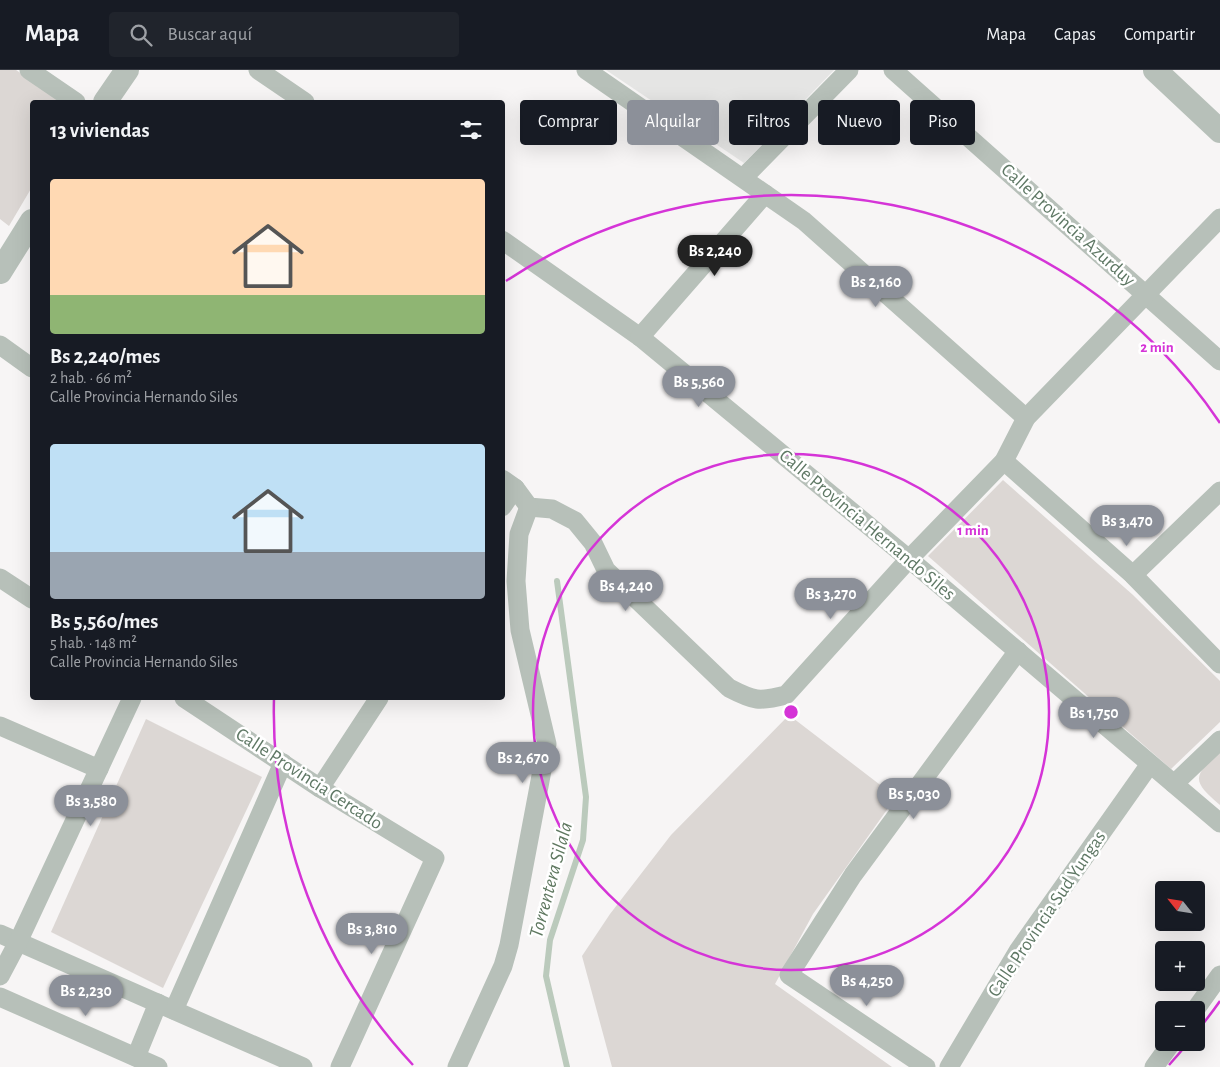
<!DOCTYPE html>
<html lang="es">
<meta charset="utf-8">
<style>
:root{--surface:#171b24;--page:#20242c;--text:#f1f3f6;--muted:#9ea1a6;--line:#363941;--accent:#8c9099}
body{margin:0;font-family:"Alegreya Sans",sans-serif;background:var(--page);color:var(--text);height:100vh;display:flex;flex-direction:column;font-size:19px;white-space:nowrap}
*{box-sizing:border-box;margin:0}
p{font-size:16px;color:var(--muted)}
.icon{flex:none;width:28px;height:28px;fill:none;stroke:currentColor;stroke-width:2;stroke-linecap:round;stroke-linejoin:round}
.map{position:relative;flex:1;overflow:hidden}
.side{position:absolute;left:30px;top:30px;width:475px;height:600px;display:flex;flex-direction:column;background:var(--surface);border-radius:5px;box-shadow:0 5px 20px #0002}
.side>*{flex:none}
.top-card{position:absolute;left:520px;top:30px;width:475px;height:45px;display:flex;gap:10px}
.needle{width:32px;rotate:300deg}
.controls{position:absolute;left:1155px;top:811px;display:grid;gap:10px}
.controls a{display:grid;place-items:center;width:50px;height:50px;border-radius:5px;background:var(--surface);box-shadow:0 5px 20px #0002;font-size:25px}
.price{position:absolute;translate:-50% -42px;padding:0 11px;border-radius:18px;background:var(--accent);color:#fff;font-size:16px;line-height:32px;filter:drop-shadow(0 1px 2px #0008)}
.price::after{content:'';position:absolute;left:50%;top:30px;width:15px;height:11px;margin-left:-8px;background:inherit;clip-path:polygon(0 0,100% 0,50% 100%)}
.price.selected{background:#222;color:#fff}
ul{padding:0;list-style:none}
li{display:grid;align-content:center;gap:10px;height:265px;padding:0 20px}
li span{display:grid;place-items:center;height:155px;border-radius:5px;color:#555}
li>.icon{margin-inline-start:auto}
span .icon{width:90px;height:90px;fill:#fffc;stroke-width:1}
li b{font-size:21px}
h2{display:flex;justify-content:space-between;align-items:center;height:60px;padding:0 20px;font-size:21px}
.pill{padding:0 18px;border-radius:5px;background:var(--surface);box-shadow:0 5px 20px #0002;font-size:18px;line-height:45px}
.pill.selected{background:var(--accent);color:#fff}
header{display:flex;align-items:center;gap:30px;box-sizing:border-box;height:70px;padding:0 25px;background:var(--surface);border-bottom:1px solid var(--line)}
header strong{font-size:24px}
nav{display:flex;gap:28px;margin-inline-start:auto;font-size:18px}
.search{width:350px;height:45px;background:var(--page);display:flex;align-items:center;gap:12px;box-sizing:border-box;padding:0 18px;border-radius:5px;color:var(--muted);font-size:19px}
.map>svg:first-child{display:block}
</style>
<header>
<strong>Mapa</strong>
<div class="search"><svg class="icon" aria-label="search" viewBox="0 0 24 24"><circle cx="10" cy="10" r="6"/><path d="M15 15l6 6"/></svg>Buscar aquí</div>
<nav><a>Mapa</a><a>Capas</a><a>Compartir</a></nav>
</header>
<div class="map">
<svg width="1220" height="997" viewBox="0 0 1220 997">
<rect width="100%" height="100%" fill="#f7f5f5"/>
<polygon fill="#e5e5e4" points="606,0 834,0 744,93"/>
<g fill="#dcd7d4">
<polygon points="0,0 16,0 64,32 32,32 32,117 9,156 0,149"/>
<polygon points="1003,410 1133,525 1220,611 1220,652 1171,699 928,486"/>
<polygon points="789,645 896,727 813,844 775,914 892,997 612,997 582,886 610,844 671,765"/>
<polygon points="146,649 262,707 163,918 51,862"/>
<path d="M 1220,681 L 1220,735 C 1191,710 1193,707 1220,681 Z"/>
</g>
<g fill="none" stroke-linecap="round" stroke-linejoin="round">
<polyline stroke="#bbcabc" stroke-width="6" points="557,511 586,727 583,770 550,870 546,906 567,997"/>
<g stroke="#b7c0b9" stroke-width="19">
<polyline points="29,0 76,32"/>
<polyline points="258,0 305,32"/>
<polyline points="586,0 804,151 1026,348"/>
<polyline points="893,0 1220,291"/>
<polyline points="743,108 849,0"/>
<polyline points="502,170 640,267 909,489 1220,753"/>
<polyline points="640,267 765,124"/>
<polyline points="0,275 32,298"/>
<polyline points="1004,391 1133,505 1220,594"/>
<path d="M 502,409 L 515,418 L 529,437 L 552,439 L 575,451 L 593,473 L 606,500 L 729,618 C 754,631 759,632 786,625 L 909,489 L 1004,391 L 1026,348 L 1220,148"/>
<polyline points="502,437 515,418"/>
<polyline points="1133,505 1220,421"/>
<polyline points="0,508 32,529"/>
<polyline points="184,628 320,718 435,788 340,997"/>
<polyline points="0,656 99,699"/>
<polyline points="1174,714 1220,670"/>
<polyline points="320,718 379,628"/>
<polyline points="0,864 303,997"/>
<polyline points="0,906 18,872 132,628"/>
<polyline points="0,927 158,997"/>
<polyline points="174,940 283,693"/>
<polyline points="1195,940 1220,905"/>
<polyline points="136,987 158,933"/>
<polyline points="457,997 503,896 509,875 547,674 520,560 516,511 519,464 529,437"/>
<polyline points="926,997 789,905 853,805 1018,581"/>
<polyline points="949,997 1018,881 1150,694"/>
<polyline points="1154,997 1172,972"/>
</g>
<g stroke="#b7c0b9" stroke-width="24">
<polyline points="1155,0 1220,61"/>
<polyline points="105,32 127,0"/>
<polyline points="0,202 32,151"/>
</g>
</g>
<g fill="none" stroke="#d534d7" stroke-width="2.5">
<circle cx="791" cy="642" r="258"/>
<path d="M1220 931A517 517 0 0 1 1198 960M1187 974A517 517 0 0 1 1169 995M413 995A517 517 0 0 1 274 628M506 211A517 517 0 0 1 1220 353"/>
</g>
<g text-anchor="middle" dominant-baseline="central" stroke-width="5" stroke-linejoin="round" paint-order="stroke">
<g font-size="19" fill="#5f7865" stroke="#fff">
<text transform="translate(1068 155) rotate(42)">Calle Provincia Azurduy</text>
<text transform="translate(867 455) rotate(40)">Calle Provincia Hernando Siles</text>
<text transform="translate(309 709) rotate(33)">Calle Provincia Cercado</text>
<text transform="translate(1047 844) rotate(-56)">Calle Provincia Sud Yungas</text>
</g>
<g font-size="20" font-style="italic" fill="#5f7860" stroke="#fff">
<text transform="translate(551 810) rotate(-75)">Torrentera Silala</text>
</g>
</g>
<circle cx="791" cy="642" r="8" fill="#d534d7" stroke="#fff" stroke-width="2.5"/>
<g font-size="15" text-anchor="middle" font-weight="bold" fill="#d534d7" stroke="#fff" stroke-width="5" stroke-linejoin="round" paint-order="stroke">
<text x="1157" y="282">2 min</text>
<text x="973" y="465">1 min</text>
</g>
</svg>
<div class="controls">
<a><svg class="needle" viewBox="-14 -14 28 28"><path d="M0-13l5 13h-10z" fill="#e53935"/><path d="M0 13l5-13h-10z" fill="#9ea1a6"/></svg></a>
<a>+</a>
<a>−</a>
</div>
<b class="price selected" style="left:715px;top:207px">Bs 2,240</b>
<b class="price" style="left:876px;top:238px">Bs 2,160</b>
<b class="price" style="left:699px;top:338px">Bs 5,560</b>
<b class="price" style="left:1127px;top:477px">Bs 3,470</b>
<b class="price" style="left:626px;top:542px">Bs 4,240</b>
<b class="price" style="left:831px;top:550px">Bs 3,270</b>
<b class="price" style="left:1094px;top:669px">Bs 1,750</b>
<b class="price" style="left:523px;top:714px">Bs 2,670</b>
<b class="price" style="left:914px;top:750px">Bs 5,030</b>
<b class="price" style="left:91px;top:757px">Bs 3,580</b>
<b class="price" style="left:372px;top:885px">Bs 3,810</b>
<b class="price" style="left:867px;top:937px">Bs 4,250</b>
<b class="price" style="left:86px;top:947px">Bs 2,230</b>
<div class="top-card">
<a class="pill">Comprar</a>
<a class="pill selected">Alquilar</a>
<a class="pill">Filtros</a>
<a class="pill">Nuevo</a>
<a class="pill">Piso</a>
</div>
<section class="side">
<h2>13 viviendas<svg class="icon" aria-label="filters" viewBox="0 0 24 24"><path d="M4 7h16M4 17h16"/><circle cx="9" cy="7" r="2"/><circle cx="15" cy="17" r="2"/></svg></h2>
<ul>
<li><span style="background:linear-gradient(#ffd9b3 75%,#8fb573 0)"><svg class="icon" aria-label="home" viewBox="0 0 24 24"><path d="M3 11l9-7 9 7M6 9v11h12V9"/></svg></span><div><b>Bs 2,240/mes</b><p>2 hab. · 66 m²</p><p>Calle Provincia Hernando Siles</p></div></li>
<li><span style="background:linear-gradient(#bfe0f5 70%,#9aa5b1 0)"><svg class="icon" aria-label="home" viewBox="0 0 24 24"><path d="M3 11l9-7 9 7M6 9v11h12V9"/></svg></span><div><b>Bs 5,560/mes</b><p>5 hab. · 148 m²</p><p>Calle Provincia Hernando Siles</p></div></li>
</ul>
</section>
</div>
